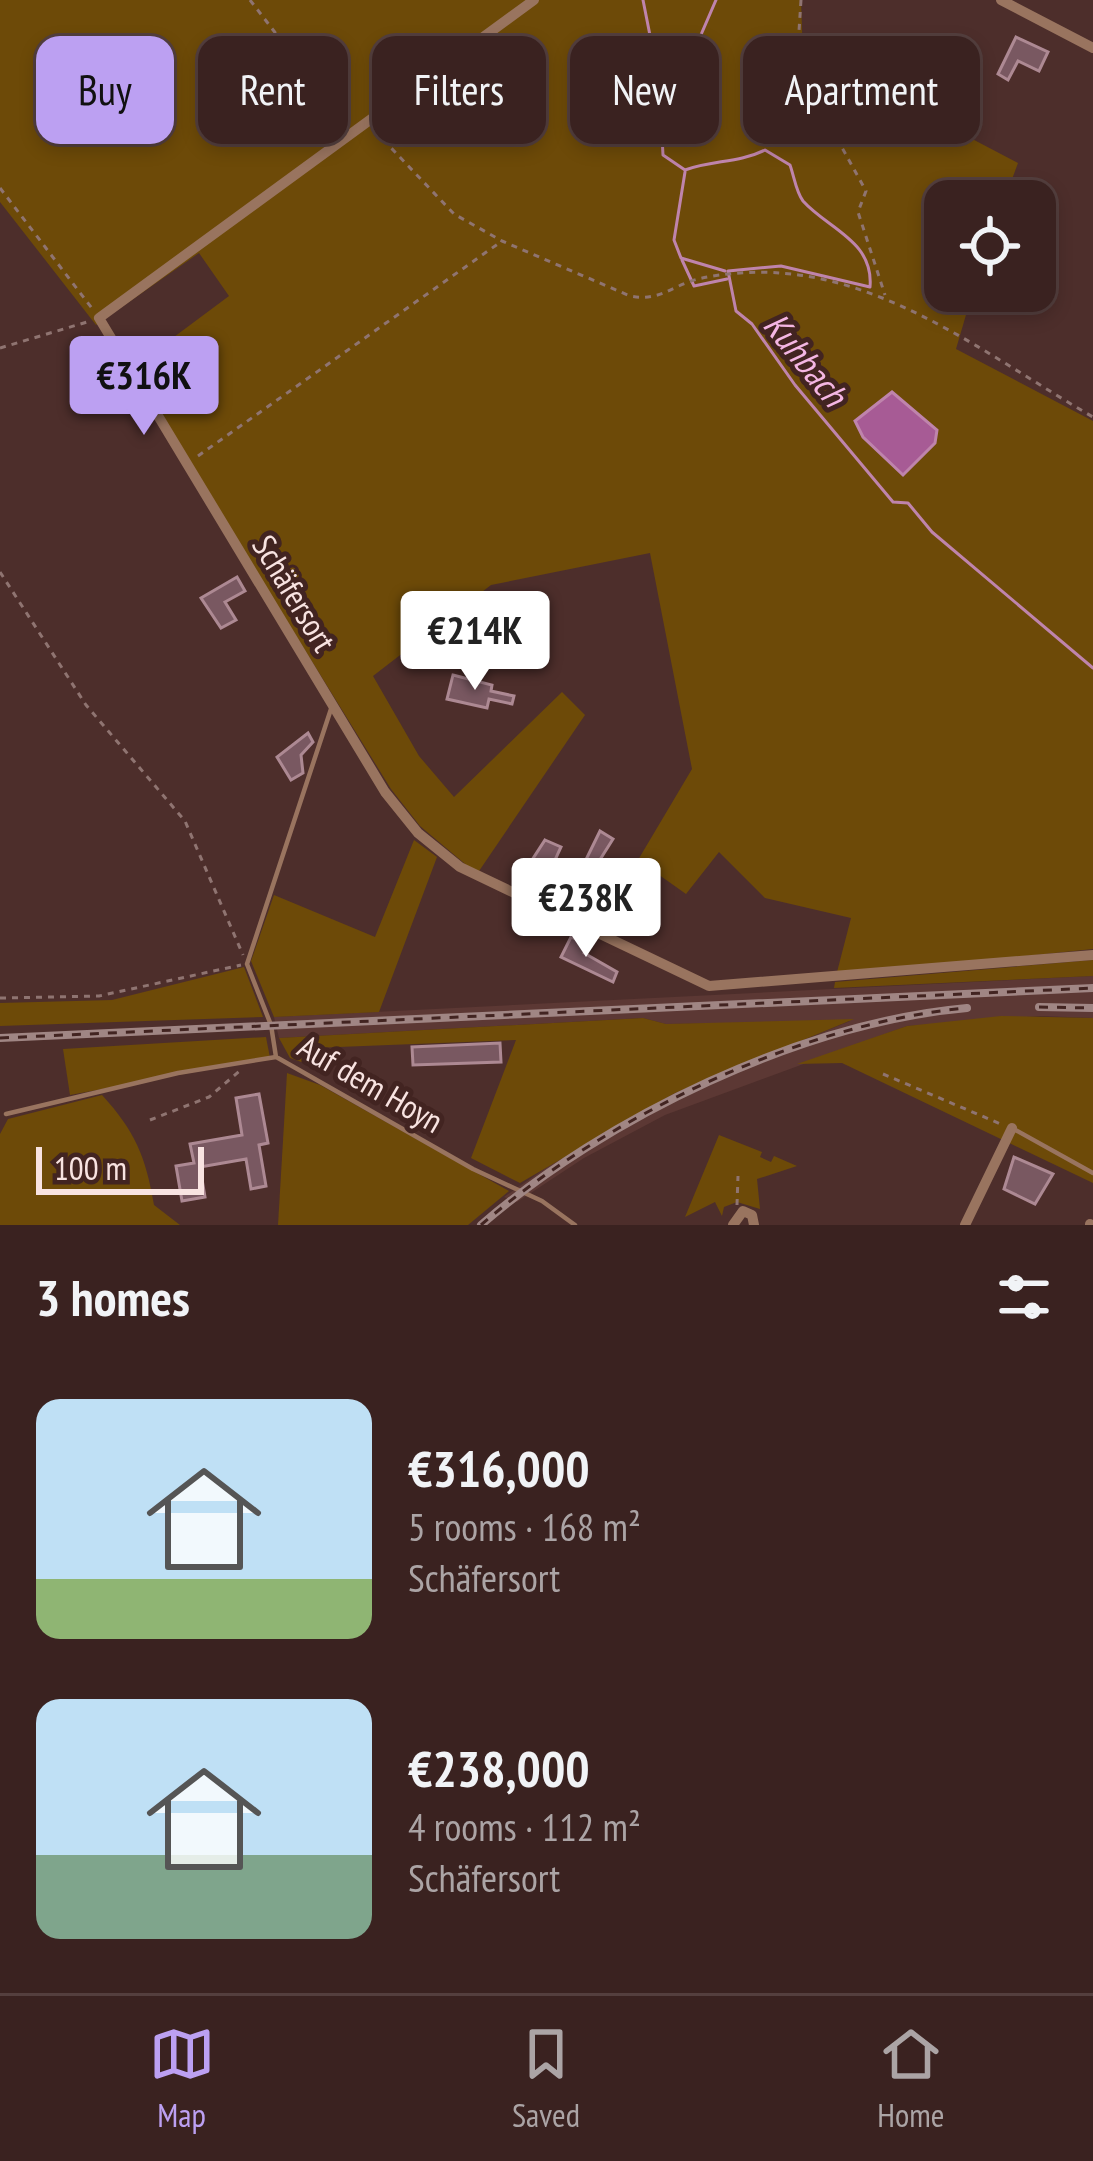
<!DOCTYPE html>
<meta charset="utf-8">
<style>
:root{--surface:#3a2220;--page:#452f2d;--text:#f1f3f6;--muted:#aba4a5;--line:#543f3e;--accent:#bca0f2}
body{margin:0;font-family:"PT Sans Narrow",sans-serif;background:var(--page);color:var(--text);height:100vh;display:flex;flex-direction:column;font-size:45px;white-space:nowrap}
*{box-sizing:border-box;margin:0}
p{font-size:39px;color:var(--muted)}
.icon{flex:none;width:66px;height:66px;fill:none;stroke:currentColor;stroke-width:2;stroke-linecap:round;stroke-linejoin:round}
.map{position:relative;height:1225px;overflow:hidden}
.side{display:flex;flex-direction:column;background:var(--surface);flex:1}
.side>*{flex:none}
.banner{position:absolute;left:36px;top:36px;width:1023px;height:108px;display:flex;gap:24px}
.buttons{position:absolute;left:924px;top:180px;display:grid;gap:24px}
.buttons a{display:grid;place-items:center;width:132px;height:132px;border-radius:24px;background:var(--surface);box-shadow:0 6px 18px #0003,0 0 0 3px var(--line);font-size:60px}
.scale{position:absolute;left:36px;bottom:30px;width:168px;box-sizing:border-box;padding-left:12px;border:6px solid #f8e3e1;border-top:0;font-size:33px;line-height:42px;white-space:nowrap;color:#f8e3e1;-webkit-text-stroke:9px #422421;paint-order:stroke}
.price{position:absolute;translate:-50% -102px;padding:0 27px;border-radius:12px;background:#fff;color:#222;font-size:39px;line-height:78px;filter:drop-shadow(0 3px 6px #0008)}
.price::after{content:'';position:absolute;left:50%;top:72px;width:36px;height:27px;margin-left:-18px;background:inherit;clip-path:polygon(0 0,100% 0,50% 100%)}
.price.current{background:var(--accent);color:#111}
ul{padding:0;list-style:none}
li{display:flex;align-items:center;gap:36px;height:300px;padding:0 36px}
li span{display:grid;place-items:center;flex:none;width:336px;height:240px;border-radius:24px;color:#555}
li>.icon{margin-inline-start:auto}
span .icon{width:144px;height:144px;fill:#fffc;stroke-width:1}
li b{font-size:51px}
h2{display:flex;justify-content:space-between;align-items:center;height:144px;padding:0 36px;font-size:51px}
.chip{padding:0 42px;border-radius:24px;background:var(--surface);box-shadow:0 6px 18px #0003,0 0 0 3px var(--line);font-size:42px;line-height:108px}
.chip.current{background:var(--accent);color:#111}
.tab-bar{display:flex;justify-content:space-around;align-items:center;height:168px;border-top:3px solid var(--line);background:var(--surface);font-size:33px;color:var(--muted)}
.tab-bar a{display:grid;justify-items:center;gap:6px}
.tab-bar .current{color:var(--accent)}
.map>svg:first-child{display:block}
</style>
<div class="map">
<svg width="1093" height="1225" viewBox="0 0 1093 1225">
<rect width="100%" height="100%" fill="#4d2e2b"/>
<polygon fill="#5c3834" points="1093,976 1093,1018 1041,1016 907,1026 665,1115 584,1158 517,1202 504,1197 578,1146 675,1093 850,1021 666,1024 643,1018 279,1038 274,1017"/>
<g fill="#6d4a08" fill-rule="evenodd">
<path d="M 0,0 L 801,0 L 803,58 L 811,69 L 929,135 L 938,121 L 1018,163 L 1004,201 L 945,201 L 945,291 L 973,291 L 956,349 L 1093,421 L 1093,949 L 836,976 L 851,918 L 765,898 L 719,852 L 686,894 L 638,860 L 692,769 L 650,553 L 491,585 L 373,676 L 419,756 L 454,797 L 562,692 L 585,715 L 477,874 L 420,826 L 391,789 L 131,369 L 229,296 L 199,253 L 96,325 L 0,202 ZM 892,393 L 935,443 L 904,475 Z"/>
<polygon points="414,840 437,857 379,1012 274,1017 251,961 274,895 375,937"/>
<polygon points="1093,960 1093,976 834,988 835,982"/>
<polygon points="244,967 263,1017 0,1026 0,1003 112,1000"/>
<polygon points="1001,1016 1093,1018 1093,1183 842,1063 797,1064 907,1026"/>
<polygon points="643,1018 666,1024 854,1019 675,1093 520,1183 471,1158 516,1040 313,1048 313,1066 290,1058 279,1038"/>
<polygon points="266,1037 270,1058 70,1095 63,1049"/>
<polygon points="287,1073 320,1085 509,1191 468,1225 278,1225"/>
<path d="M 102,1095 C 135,1131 146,1157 154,1205 L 180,1225 L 0,1225 L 0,1134 L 8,1119 Z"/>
<polygon points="719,1135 762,1152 760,1157 771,1162 774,1156 797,1166 757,1179 760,1209 737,1202 724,1207 722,1216 715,1202 685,1217"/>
</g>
<polygon fill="#a75b95" stroke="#bf84ac" stroke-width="3" points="892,392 937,430 935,443 903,475 863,437 855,421"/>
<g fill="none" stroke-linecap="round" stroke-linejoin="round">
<g stroke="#bf84ac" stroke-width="3">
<path d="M 643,0 L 659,81 L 663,155 L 685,170 C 713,160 739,163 765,150 L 790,165 C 794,176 796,192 803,201 C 828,229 874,241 870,287 L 781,266 L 728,271 L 736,311 L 752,324 L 795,385 L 893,502 L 908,503 L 932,532 L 1093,668"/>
<polyline points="662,125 716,0"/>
<polyline points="685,172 674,240 681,258 725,271"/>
<polyline points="682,260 694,286 727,279"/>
</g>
</g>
<g fill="#795861" stroke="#ad8993" stroke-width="3">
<polygon points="1016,37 1048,52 1039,71 1018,61 1008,80 998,74"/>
<polygon points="237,577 245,591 225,602 236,620 221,628 201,598"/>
<polygon points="453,675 492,685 491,691 514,696 512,704 489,699 487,708 447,699"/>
<polygon points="308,733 313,742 301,755 303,773 291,780 277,757"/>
<polygon points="600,831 613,839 596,866 618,877 611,892 604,889 592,904 580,899 585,888 578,876"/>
<polygon points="545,840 561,847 544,884 523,874"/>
<polygon points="571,937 588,945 584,953 617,972 613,982 561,957"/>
<polygon points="500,1043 501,1062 413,1065 412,1047"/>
<polygon points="259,1094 268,1143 259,1145 266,1186 251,1189 246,1159 200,1167 205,1197 182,1201 176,1166 194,1163 190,1144 242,1135 236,1098"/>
<polygon points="1014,1157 1053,1174 1035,1204 1004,1189"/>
</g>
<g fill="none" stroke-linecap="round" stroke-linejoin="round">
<g stroke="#8f7471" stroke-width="3" stroke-dasharray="6 6" stroke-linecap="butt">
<polyline points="250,0 344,122"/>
<polyline points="801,0 799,31 780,88 830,126 866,191 858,212 885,295"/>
<path d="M 375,131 L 454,214 L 502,241 L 630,296 C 659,302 671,286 698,279 C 723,273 755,271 780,273 C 895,281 996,361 1093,417"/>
<polyline points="0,188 94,311"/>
<polyline points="0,348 87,322"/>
<polyline points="198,456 502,241"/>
<polyline points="0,572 86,705 185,821 243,955"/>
<polyline points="0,998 99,996 241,965"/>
<polyline points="883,1074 1003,1125"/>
<polyline points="150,1120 209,1097 242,1069"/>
<polyline points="737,1205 738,1176"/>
</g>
<g stroke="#99745f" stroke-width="4.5">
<polyline points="276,1057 271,1025 247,964 331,709"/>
<polyline points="278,1058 473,1169 542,1201 575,1225"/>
<polyline points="6,1114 178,1073 276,1057"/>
<polyline points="1012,1128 1093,1173"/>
</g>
<g stroke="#99745f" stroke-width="10">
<polyline points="534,0 99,318 385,792 418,833 460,867 709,986 1093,955"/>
<polyline points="1001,0 1093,48"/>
<polyline points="1090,1224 1090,1225"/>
<polyline points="733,1225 743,1211 752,1215 754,1225"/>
<polyline points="965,1225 1012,1128"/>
</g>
<g stroke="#a08684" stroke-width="8">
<g id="rail">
<polyline points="1039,1007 1093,1008"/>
<polyline points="0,1038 1093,988"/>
<path d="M 481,1225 C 606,1117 801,1023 967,1008"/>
</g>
</g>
<use href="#rail" stroke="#422421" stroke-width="3" stroke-dasharray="9" stroke-linecap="butt"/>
</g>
<g text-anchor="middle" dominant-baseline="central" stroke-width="10" stroke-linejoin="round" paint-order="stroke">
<g font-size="33" fill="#f8e3e1" stroke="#422421">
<text transform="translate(295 593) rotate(59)">Schäfersort</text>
<text transform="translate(371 1083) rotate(30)">Auf dem Hoyn</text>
</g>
<g font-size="36" font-style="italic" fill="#f4b6e3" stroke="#422421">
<text transform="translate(806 359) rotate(51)">Kuhbach</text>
</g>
</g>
</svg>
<div class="buttons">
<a><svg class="icon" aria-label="locate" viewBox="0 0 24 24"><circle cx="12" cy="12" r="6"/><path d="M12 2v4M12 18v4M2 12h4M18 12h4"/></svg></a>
</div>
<div class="scale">100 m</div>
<b class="price current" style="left:144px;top:438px">€316K</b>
<b class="price" style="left:475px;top:693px">€214K</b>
<b class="price" style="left:586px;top:960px">€238K</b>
<div class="banner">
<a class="chip current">Buy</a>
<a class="chip">Rent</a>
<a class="chip">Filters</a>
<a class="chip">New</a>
<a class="chip">Apartment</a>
</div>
</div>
<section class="side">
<h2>3 homes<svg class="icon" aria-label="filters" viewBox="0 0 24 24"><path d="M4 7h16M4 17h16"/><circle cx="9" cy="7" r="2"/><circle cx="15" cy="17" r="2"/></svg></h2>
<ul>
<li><span style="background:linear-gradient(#bfe0f5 75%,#8fb573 0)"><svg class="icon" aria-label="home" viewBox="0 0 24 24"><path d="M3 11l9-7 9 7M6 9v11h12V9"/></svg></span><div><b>€316,000</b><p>5 rooms · 168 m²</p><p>Schäfersort</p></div></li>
<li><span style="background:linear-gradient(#bfe0f5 65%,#7fa58c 0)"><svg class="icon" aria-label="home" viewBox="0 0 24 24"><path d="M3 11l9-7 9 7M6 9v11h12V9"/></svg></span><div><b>€238,000</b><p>4 rooms · 112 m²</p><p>Schäfersort</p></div></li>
</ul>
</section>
<nav class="tab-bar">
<a class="current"><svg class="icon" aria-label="map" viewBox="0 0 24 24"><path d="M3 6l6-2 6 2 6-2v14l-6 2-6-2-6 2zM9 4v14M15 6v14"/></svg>Map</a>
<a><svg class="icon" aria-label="saved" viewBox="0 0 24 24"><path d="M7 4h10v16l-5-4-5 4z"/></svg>Saved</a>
<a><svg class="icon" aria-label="home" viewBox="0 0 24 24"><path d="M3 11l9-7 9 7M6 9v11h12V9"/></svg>Home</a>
</nav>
